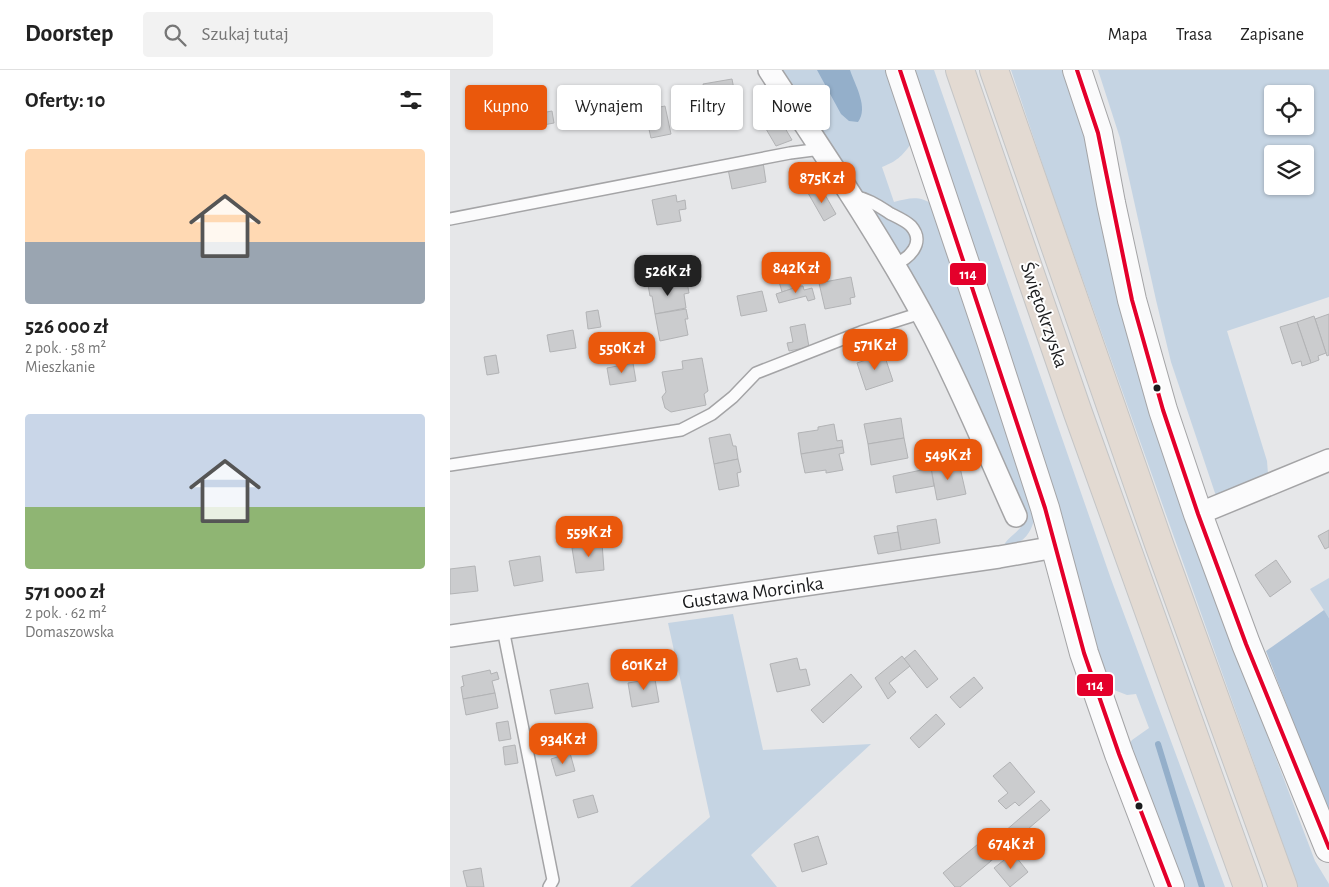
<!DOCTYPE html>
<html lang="pl">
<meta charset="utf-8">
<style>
:root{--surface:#fff;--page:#f2f2f2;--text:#222;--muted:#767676;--line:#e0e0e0;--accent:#ea580c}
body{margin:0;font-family:"Alegreya Sans",sans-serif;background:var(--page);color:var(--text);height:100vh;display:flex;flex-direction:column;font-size:19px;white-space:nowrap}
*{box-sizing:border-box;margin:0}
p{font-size:16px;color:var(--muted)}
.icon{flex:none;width:28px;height:28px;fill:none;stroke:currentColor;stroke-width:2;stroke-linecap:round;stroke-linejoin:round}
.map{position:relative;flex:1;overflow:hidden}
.details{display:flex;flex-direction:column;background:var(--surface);width:450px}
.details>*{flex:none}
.guide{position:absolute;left:15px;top:15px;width:475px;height:45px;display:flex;gap:10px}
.buttons{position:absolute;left:814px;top:15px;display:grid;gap:10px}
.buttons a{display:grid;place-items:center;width:50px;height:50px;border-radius:5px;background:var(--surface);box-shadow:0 1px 4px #0004;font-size:25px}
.price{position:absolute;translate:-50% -42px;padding:0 11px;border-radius:10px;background:var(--accent);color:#fff;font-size:16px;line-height:32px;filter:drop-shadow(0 1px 2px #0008)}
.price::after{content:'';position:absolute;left:50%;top:30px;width:15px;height:11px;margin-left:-8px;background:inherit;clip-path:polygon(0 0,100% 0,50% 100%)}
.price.selected{background:#222;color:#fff}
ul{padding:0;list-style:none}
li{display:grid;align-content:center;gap:10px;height:265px;padding:0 25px}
li span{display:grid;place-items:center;height:155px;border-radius:5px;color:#555}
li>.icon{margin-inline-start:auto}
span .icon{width:90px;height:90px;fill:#fffc;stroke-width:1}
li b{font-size:21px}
h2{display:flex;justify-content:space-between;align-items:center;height:60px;padding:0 25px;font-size:21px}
.pill{padding:0 18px;border-radius:5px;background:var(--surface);box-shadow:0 1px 4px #0004;font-size:18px;line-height:45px}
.pill.selected{background:var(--accent);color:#fff}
header{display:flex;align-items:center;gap:30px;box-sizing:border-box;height:70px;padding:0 25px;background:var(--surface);border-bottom:1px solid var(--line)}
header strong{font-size:24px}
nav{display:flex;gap:28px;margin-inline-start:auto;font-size:18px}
.search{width:350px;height:45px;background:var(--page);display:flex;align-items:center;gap:12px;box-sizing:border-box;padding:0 18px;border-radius:5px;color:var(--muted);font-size:19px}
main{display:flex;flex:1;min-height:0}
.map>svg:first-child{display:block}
</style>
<header>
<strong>Doorstep</strong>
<div class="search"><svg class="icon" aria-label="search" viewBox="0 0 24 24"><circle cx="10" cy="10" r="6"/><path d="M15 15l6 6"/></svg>Szukaj tutaj</div>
<nav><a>Mapa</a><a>Trasa</a><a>Zapisane</a></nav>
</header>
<main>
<section class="details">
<h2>Oferty: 10<svg class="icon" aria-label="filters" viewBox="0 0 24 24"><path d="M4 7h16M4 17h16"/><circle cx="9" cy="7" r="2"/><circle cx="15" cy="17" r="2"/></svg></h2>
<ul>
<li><span style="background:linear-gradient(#ffd9b3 60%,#9aa5b1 0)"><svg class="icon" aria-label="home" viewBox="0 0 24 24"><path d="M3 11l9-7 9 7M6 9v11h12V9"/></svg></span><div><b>526 000 zł</b><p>2 pok. · 58 m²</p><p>Mieszkanie</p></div></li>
<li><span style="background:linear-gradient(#c9d6e8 60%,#8fb573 0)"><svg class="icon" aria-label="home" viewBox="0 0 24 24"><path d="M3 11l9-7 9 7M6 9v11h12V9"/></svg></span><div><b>571 000 zł</b><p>2 pok. · 62 m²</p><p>Domaszowska</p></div></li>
</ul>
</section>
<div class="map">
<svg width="879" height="817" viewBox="0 0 879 817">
<rect width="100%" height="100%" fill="#e6e7e9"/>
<g fill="#c5d4e3" fill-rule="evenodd">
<path d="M 331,0 L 439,0 L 461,74 C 451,87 447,91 432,97 L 444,132 C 459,128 470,125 483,135 L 585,445 C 582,464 572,475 553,478 C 556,467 568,464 574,452 Z"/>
<polygon points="461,0 484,0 661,509 775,817 728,817 676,679 682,670 699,658 686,624 677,625 659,618"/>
<polygon points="561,0 616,0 637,64 701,340 731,438 865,791 879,814 879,817 848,817 601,120"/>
<path d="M 648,0 L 879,0 L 879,227 L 777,261 L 817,391 L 818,404 L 766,426 L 721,292 L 706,230 L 670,68 ZM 822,24 L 855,24 L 855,56 L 822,56 ZM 822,84 L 855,84 L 855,116 L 822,116 Z"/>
<polygon points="879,508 879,548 860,519"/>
<polygon points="283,544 313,680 421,674 301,785 327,817 180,817 260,747 218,553"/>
</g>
<polygon fill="#aec3d9" points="874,540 879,548 879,746 816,581"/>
<path fill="#94afca" d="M 367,0 L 400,0 C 405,15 419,38 408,52 L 399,51 L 391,44 Z"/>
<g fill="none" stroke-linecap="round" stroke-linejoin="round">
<polyline stroke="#94afca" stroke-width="6" points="708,674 752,817"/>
</g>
<g fill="#cbccce" stroke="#b2b3b5">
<polygon points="282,9 286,30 278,32 276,25 256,29 253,14"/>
<polygon points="215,36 221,64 201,68 198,55 193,56 191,41"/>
<polygon points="102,41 104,53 72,59 70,47"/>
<polygon points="325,41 342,70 326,76 309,47"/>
<polygon points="313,92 316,112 282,119 278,99"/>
<polygon points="370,116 386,144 374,151 358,123"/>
<polygon points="226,125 227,132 235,130 236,139 229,140 231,151 207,155 202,130"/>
<polygon points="337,190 340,200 344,199 350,216 332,222 324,194"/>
<polygon points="401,207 405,227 400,228 401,234 375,239 369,213"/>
<polygon points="213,212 214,216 237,212 239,223 234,224 236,238 205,244 202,226 200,226 198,215"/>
<polygon points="350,216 353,216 354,220 362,218 365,229 358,231 356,226 329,233 326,224"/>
<polygon points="312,221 317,241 291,246 287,226"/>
<polygon points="236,239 238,249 235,249 238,265 210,271 205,244"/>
<polygon points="148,240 151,257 138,259 136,242"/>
<polygon points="879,244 879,285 877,286 865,249"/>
<polygon points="864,246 876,283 868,286 869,290 861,293 847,252"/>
<polygon points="847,252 861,293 852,296 851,291 842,294 830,257"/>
<polygon points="355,254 359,277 339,281 337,273 343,272 340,257"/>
<polygon points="123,260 126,278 100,282 97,265"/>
<polygon points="425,281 427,286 434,284 443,311 416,320 407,293 419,289 417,284"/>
<polygon points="46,285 49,303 37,305 34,287"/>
<polygon points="252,288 258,321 254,324 256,335 221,342 215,338 212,327 216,322 212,302 233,299 232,291"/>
<polygon points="183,293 186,311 160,315 157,298"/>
<polygon points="451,348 454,368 418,374 414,354"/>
<polygon points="384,354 387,371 392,370 393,377 351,384 348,363 368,360 368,357"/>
<polygon points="280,364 283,376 286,376 288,389 264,394 259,368"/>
<polygon points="454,368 458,388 421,395 418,374"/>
<polygon points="393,377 394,383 389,384 393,400 376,403 376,400 355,403 351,384"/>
<polygon points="288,389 291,402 287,403 289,416 269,420 264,394"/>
<polygon points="509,393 516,424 487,430 481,398"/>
<polygon points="481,398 484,416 446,423 443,406"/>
<polygon points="486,449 490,473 451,480 447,456"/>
<polygon points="879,460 879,477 875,479 868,466"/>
<polygon points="448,462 451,480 428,484 424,466"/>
<polygon points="152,473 154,500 126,503 122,478"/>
<polygon points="90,486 93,511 64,516 59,491"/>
<polygon points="826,490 841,512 820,527 805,505"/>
<polygon points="25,496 28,521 0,524 0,499"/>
<polygon points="465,580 488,609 477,618 454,589"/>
<polygon points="452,586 460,596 439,613 446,622 438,629 425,608"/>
<polygon points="347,588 350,600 356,599 360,615 327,622 320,594"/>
<polygon points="40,600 41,604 47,602 49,609 42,611 45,623 13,629 11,617 14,616 12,606"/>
<polygon points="204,604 209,632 182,637 178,613 190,611 190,607"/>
<polygon points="401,604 412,617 373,653 361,640"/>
<polygon points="524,607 533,618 510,638 500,627"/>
<polygon points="138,613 143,638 105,644 100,620"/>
<polygon points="45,623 48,638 16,645 13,629"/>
<polygon points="486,644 495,654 469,678 460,668"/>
<polygon points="58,651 61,669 49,671 46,653"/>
<polygon points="65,675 68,693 55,695 53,677"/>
<polygon points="120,683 125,701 106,706 101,689"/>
<polygon points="560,692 585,722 569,736 565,732 556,739 548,731 558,723 543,706"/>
<polygon points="143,725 148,742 128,748 123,730"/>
<polygon points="591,730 600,740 541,791 532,781"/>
<polygon points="368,766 377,794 352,802 344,774"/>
<polygon points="528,774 541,791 510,817 505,817 493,803"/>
<polygon points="563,783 578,802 560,817 544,798"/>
<polygon points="31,798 34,817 17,817 13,801"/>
</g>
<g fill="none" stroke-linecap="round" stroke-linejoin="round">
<g stroke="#a4a4a6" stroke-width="14">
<g id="service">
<path d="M 402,126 C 419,129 427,135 441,144 C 447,147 456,151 461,156 C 476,173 459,189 443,195"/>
<polyline points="0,149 340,83 371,79"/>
<polyline points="0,395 231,360 262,344 283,327 306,303 411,262 471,243"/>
<polyline points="53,559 103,810 99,817"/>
</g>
</g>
<g stroke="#a4a4a6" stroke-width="24">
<g id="minor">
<path d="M 319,0 C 374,84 432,168 479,257 C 511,318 538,384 566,446"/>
<polyline points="748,444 879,390"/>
<polyline points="0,566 549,487 605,477"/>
</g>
</g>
<g stroke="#a4a4a6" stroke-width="30">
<g id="tertiary">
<polyline points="450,0 541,271 595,438 634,583 669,684 720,817"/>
<polyline points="627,0 648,63 661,133 682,230 713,340 748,444 796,574 879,778"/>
</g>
</g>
<g stroke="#c4c5c6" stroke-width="30">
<g id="motorway">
<polyline points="510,0 628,343 798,817"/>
<polyline points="544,0 710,477 833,817"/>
</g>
</g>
<use href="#service" stroke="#fbfbfc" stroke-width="11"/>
<use href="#minor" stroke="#fbfbfc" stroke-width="21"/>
<use href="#tertiary" stroke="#fbfbfc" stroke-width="28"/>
<use href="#motorway" stroke="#e3dad2" stroke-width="28"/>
<g stroke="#fff" stroke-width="8">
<g id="bus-1">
<polyline points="450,0 595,438 634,583 669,684 720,817"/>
<polyline points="627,0 648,63 682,230 713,340 748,444 796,574 879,778"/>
</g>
</g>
<use href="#bus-1" stroke="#e4002b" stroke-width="4"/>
</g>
<g fill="#1c1d1f" stroke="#fff" stroke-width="2">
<circle cx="707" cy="318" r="4.5"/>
<circle cx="689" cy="736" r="4.5"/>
</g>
<g text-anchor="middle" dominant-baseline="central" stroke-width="4" stroke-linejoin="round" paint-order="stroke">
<g font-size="20" fill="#1c1d1f" stroke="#fff">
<text transform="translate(594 245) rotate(71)">Świętokrzyska</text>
<text transform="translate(303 523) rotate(-8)">Gustawa Morcinka</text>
</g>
</g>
<g stroke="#fff" stroke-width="2">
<rect x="499" y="192" width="38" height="24" rx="5" fill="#e4002b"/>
<rect x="626" y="603" width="38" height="24" rx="5" fill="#e4002b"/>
</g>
<g font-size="14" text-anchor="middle" font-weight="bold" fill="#fff">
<text x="518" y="209">114</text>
<text x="645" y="620">114</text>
</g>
</svg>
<div class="buttons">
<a><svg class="icon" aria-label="locate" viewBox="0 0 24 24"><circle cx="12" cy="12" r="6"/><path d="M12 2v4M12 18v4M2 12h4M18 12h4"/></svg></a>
<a><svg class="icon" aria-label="layers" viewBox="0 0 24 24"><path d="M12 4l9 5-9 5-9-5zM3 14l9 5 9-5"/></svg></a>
</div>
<b class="price" style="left:372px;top:134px">875K zł</b>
<b class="price" style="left:346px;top:224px">842K zł</b>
<b class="price selected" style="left:218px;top:227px">526K zł</b>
<b class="price" style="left:425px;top:301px">571K zł</b>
<b class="price" style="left:172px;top:304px">550K zł</b>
<b class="price" style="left:498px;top:411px">549K zł</b>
<b class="price" style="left:139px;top:488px">559K zł</b>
<b class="price" style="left:194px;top:621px">601K zł</b>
<b class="price" style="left:113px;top:695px">934K zł</b>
<b class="price" style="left:561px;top:800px">674K zł</b>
<div class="guide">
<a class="pill selected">Kupno</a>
<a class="pill">Wynajem</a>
<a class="pill">Filtry</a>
<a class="pill">Nowe</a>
</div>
</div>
</main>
